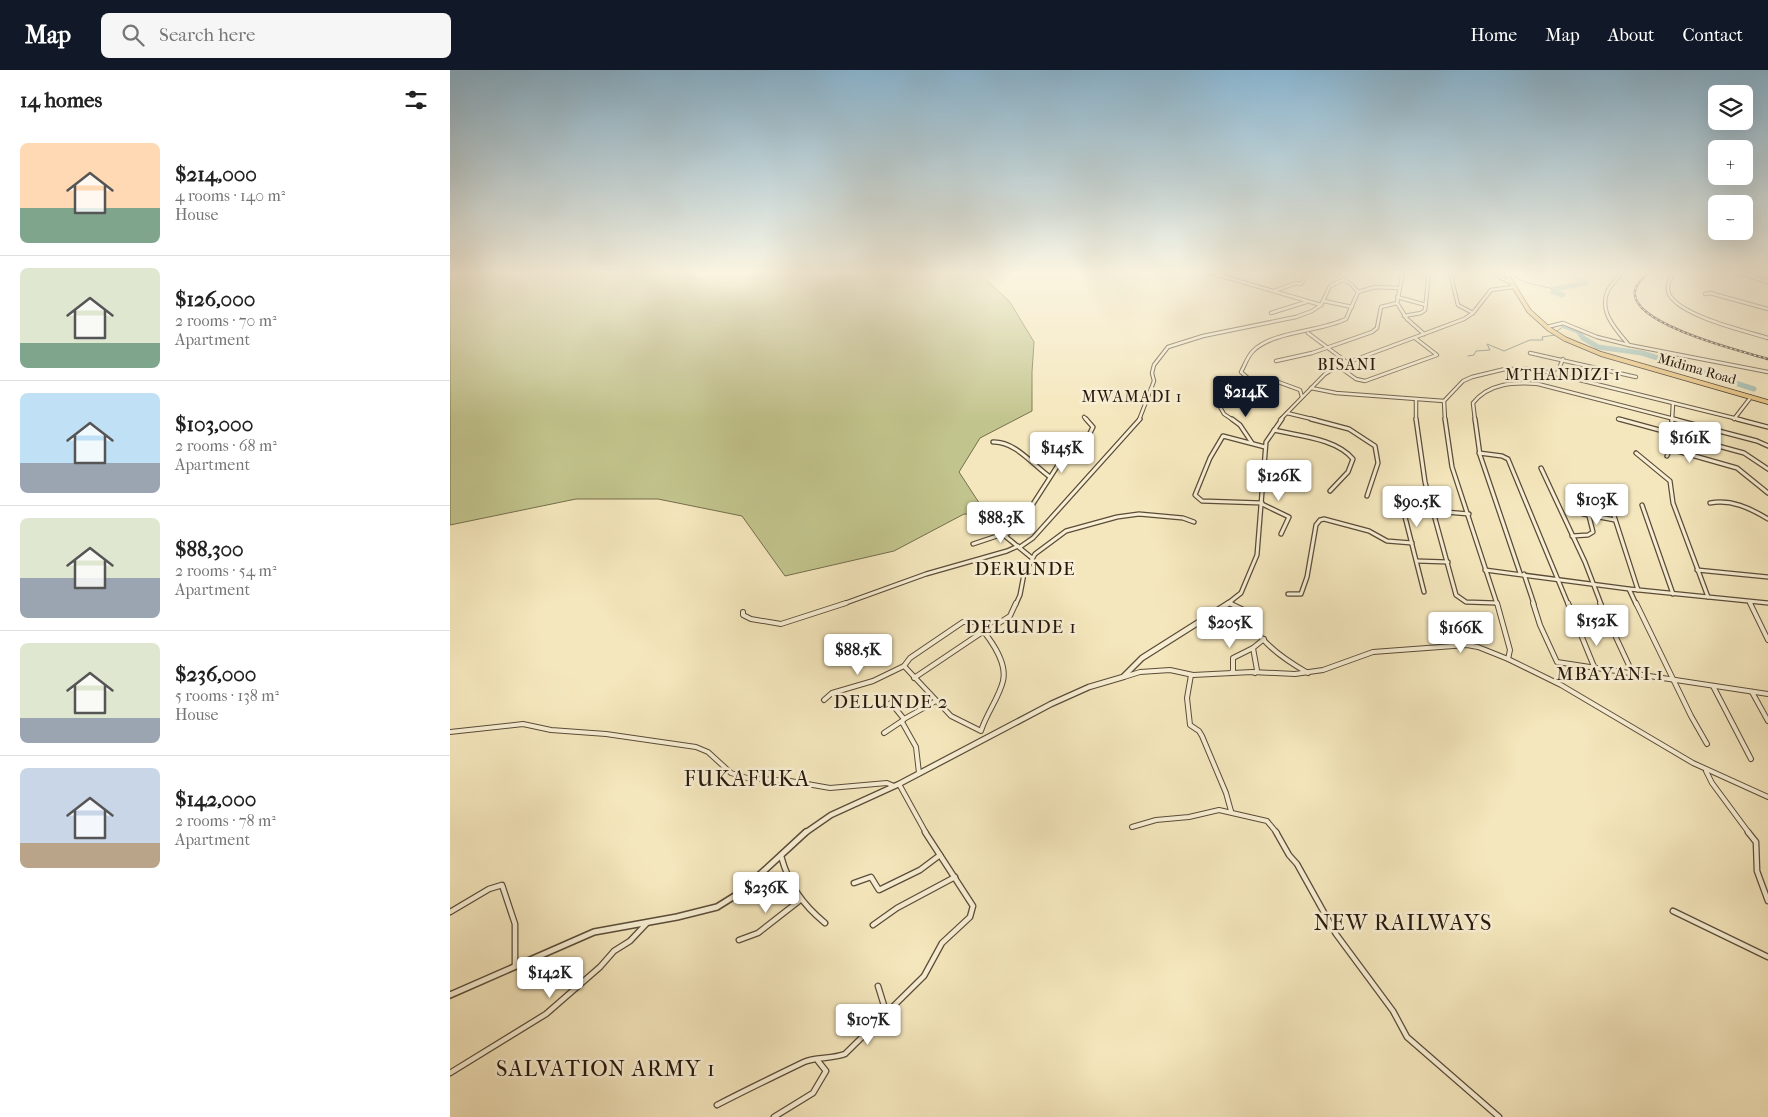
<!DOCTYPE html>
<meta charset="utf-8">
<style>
:root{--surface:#fff;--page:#f6f6f6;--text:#222;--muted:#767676;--line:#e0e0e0;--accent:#111827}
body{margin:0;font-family:"IM FELL French Canon",serif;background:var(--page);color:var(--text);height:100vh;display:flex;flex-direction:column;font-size:19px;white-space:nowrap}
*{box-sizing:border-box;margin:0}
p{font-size:16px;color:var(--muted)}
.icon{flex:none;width:28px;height:28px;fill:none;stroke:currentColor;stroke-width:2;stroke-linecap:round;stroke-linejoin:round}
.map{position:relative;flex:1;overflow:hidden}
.sheet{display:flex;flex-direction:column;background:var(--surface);width:450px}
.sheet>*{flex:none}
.buttons{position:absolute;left:1258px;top:15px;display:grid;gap:10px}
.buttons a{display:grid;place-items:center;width:45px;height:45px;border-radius:8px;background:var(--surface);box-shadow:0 5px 20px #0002;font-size:25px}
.price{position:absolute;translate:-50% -42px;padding:0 11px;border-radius:5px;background:#fff;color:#222;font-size:16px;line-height:32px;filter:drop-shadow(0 1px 2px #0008)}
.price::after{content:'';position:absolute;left:50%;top:30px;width:15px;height:11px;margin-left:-8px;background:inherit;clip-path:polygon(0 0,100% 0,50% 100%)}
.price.current{background:var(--accent);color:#fff}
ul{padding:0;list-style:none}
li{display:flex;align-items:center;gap:15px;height:125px;padding:0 20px}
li+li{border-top:1px solid var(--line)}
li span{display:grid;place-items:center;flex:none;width:140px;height:100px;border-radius:8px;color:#555}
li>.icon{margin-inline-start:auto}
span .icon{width:60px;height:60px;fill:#fffc;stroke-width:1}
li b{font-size:21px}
h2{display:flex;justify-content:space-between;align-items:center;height:60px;padding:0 20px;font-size:21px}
header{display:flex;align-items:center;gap:30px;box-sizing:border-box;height:70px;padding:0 25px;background:var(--accent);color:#fff}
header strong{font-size:24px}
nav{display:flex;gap:28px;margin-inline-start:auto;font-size:18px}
.search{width:350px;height:45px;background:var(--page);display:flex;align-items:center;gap:12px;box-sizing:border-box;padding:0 18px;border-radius:8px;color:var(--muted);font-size:19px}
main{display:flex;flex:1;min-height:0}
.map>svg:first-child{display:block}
</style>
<header>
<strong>Map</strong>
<div class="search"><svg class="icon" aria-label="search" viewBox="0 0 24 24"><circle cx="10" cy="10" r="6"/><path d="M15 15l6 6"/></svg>Search here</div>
<nav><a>Home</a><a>Map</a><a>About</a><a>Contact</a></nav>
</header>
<main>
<section class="sheet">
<h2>14 homes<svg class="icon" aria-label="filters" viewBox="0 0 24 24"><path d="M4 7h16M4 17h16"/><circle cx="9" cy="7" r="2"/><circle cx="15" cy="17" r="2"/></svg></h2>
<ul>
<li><span style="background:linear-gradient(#ffd9b3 65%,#7fa58c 0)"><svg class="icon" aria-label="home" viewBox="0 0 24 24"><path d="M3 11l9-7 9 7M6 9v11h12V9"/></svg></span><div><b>$214,000</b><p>4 rooms · 140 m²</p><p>House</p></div></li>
<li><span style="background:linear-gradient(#dfe7d0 75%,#7fa58c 0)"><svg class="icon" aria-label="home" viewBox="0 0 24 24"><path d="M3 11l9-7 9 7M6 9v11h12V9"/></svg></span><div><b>$126,000</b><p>2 rooms · 70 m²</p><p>Apartment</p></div></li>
<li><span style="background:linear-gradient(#bfe0f5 70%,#9aa5b1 0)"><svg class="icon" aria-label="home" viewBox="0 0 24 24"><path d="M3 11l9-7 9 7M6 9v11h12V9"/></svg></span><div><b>$103,000</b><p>2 rooms · 68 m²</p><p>Apartment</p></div></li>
<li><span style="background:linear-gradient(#dfe7d0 60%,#9aa5b1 0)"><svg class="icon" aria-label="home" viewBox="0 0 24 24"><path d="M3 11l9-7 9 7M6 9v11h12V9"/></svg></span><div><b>$88,300</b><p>2 rooms · 54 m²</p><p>Apartment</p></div></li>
<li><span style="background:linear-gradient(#dfe7d0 75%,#9aa5b1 0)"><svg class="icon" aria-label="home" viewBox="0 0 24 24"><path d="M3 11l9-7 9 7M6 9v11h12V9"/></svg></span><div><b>$236,000</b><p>5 rooms · 138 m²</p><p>House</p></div></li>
<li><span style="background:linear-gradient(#c9d6e8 75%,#b9a48a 0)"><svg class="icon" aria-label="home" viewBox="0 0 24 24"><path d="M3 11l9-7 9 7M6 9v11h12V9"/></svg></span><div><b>$142,000</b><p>2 rooms · 78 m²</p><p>Apartment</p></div></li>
</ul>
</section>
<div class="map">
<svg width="1318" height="1047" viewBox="0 0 1318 1047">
<rect width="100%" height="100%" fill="#f5e7bd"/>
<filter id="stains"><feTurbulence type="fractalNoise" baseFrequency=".004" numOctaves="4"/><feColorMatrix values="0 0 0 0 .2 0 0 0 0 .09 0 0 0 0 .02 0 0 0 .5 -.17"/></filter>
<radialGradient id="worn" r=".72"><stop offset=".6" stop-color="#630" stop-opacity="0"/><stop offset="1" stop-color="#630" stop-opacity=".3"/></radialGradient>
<polygon fill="#c2c48d" stroke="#746e4d" points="13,202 528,202 560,232 584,272 582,302 582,341 530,368 509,402 537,445 514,444 444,481 335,506 292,446 208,429 126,429 0,455 0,207"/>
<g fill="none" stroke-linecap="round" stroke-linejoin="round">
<g stroke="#6e7c74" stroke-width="1">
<polyline points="1064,207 1078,213 1104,219"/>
<polyline points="1107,261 1114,256"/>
<polyline points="1018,286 1024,285 1026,281 1040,280 1037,274 1054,281 1080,270 1093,270 1092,267 1105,265"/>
</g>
<g stroke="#9dbfb8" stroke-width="5">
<polyline points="1113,225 1103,222 1104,219 1137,213 1124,206 1124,202"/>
<polyline points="1115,254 1114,256 1128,261 1133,268 1148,277 1192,283 1304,319"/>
</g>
<g stroke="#5a4c39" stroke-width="4.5">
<g id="minor-far3">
<polyline points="758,202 871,235 880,216 893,210"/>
<polyline points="953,202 947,233 957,249 974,264"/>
<polyline points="1000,202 1008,235 1023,243"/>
<polyline points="1040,202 1061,213"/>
<path d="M 1172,202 C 1169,209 1164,211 1160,217 C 1146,239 1165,259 1179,275"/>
<path d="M 1224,202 C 1220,208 1216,217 1219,224 C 1230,246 1295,261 1318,268"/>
<polyline points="1287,202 1318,212"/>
<polyline points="824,221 846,213 851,214 859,202"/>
<polyline points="908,222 925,217 949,218"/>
<polyline points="1255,224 1260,223 1318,239"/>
<polyline points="947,227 976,235"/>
<polyline points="874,231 902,237"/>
<polyline points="821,243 856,232"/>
<polyline points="954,246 971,243 975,240 979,202"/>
<polyline points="1097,257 1113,253 1147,267 1179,275 1318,302"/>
<polyline points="858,263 898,293"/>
<polyline points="1080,283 1186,307"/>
<polyline points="826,291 862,283 922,262 927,258 931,237 947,233"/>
<polyline points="888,296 906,309 915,311 987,285 965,268"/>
<polyline points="1107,303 1113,289"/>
<polyline points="861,318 886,323 994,331"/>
<path d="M 852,327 L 850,320 L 820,309 L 799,309 L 791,302 C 795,295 797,287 803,281 C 823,261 869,262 896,249 L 908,222 L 902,215 L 883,202"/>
<polyline points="966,329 966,350"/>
<polyline points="770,337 774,344 783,350"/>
<polyline points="837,343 866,350"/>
<polyline points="634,347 637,350"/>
<polyline points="1168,349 1173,350"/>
<polyline points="1284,349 1301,327"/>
<polyline points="689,350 704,311 702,303 704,295 718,277 753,266 846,247 862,241 871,235"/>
<polyline points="995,350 994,331 1013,311 1022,307 1055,299 1085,299 1292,350"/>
<path d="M 1025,350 L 1023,333 C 1039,313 1064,312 1088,314 L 1228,350"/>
<polyline points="1222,350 1223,333"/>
</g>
</g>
<g stroke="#5a4c39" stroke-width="5.5">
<g id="minor-far2">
<polyline points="782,349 790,355 802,373"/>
<polyline points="861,349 899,359 925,376 928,393 917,426"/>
<polyline points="966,349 975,412 1006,525 1016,532 1046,533"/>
<polyline points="995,349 1002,397 1047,534"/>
<polyline points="1025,349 1030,385 1070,503"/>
<polyline points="1169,349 1294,383 1318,399"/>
<polyline points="1222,349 1220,379 1287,398 1318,423"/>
<polyline points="1223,349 1307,371 1318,376"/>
<polyline points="1287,349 1318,357"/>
<path d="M 824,360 C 848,366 886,368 903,389 L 898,402 L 880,421"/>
<path d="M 543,372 C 565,371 583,395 600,407"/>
<polyline points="1029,383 1052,386 1058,389 1118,534"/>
<polyline points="1186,383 1220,411 1223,433 1258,527"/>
<polyline points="1217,386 1220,379"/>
<polyline points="1091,398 1135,492 1151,534"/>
<polyline points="1156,421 1188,520"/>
<polyline points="1125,422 1133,444 1165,450"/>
<polyline points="812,433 752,431 745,425 760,388 773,366 815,377"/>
<path d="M 1260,433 C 1281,429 1300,438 1318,449"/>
<polyline points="812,434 839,447 831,464"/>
<polyline points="1192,435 1223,524"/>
<polyline points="984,441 1019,444"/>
<polyline points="1122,466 1138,465 1143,462 1139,446"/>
<polyline points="523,474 556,463"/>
<polyline points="570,477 583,468 690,349"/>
<polyline points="582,488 555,466 568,454 581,437 610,392 636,371 643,357 636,349"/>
<polyline points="967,491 998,492"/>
<polyline points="1035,500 1179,519 1318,533"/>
<polyline points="1247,500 1318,507"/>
<polyline points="1074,504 1084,534"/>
<polyline points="1179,519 1186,534"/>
<polyline points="974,522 954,443 957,437 983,436"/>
<polyline points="838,524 851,524 857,507 866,455 870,450 874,449 919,461 937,471 962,473"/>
<polyline points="1300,532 1301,534"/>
<polyline points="779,533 782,534"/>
<polyline points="393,534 476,504 557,481 568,476"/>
<polyline points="566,534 570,525 574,504 585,484 616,461 667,447 689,444 733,448 744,452"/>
</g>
</g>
<g stroke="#5a4c39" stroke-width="6">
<g id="minor-far1">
<path d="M 779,533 L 798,542 C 803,569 835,590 858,603"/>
<polyline points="1047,533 1060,580 1058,589"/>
<polyline points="1083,533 1090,555 1107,592 1318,624"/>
<polyline points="1118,533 1145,599"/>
<polyline points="1150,533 1183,604"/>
<polyline points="1186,533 1241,646 1257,674"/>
<polyline points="1300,533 1318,570"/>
<polyline points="293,542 293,545 301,549 331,554 396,533"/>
<path d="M 513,552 L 526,552 C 538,566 558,591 553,611 C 549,628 536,644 531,661 L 501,646 L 454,596 L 460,588 Z"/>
<polyline points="535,562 560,546 566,533"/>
<polyline points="781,603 783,601 783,588 803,578"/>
<polyline points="805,603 807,600 803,578 814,569"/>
<polyline points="741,605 737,628 740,655 749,661 752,666 776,723 781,741"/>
<polyline points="674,607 690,602 720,600 743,605 802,602 845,604 873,600 923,582 1017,575 1028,577 1058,589 1111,615 1243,693 1318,727"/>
<polyline points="464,608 534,561"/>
<polyline points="1263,616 1301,689"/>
<polyline points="1302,622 1318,651"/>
<polyline points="374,630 382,623 423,611 454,596"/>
<polyline points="435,636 441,633 454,649 452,652 466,677 469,703"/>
<polyline points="454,649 486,631"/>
<polyline points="0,662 73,654 101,660 156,664 246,677 258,682 281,703 297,708 340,711 380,718 437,713 444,716"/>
<polyline points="434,663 452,651"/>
<polyline points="1256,701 1262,713 1299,763"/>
<polyline points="449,714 476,763"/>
<polyline points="682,757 706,750 739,747 769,740 817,751 827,763"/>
</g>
</g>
<g stroke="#5a4c39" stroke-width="7">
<g id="minor">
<polyline points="826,762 839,785 847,794 886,864 943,941 957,967 1049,1047"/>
<polyline points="1298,762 1306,772 1307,801 1318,831"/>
<path d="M 331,786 C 339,815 352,834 375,853"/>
<polyline points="404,813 421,807 429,820 470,800 490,785"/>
<polyline points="1223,841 1318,887"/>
<polyline points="0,842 39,819 52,815 65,854 65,896"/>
<polyline points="423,855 447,838 505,807"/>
<polyline points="289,870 308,863 349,831"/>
<polyline points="428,916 441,958"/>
<polyline points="0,1003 96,944 150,897 164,881 180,871 197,853"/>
<path d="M 267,1035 C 296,1020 325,1006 354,992 C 364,987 382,989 395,984 L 474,906 L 492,873 L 520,847 L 523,836 L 475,762"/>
<polyline points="324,1047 363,1023 376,1001 368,991"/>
</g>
</g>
<g stroke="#5a4c39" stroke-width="4.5">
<polyline id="tertiary-far3" points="830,350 875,304 888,296 1014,249 1023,243 1041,220 1063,217"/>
</g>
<g stroke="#5a4c39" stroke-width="5.5">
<polyline id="tertiary-far2" points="777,534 791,523 807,485 816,372 832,349"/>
</g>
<g stroke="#5a4c39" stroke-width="7">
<polyline id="tertiary-far1" points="355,763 381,745 449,714 601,634 639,617 673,607 692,588 779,533"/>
</g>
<g stroke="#5a4c39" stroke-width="8">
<polyline id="tertiary" points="0,925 144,862 227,847 267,837 291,822 356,762"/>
</g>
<g stroke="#27180d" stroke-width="5.5">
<polyline id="primary" points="1055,202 1079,241 1099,259 1115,269 1151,284 1318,332"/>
</g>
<use href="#minor-far3" stroke="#f8efd4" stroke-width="2.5"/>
<use href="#minor-far2" stroke="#f8efd4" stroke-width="3"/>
<use href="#minor-far1" stroke="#f8efd4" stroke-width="4"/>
<use href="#minor" stroke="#f8efd4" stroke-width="4.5"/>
<use href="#tertiary-far3" stroke="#f8efd4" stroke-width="2.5"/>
<use href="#tertiary-far2" stroke="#f8efd4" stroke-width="3"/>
<use href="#tertiary-far1" stroke="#f8efd4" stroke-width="4.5"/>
<use href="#tertiary" stroke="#f8efd4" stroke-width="5"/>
<use href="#primary" stroke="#eac47e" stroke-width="4"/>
<g stroke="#27180d" stroke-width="2.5">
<path id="rail" d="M 1199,202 C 1194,207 1186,213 1185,221 C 1179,254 1294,282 1318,289"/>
</g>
<use href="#rail" stroke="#f8efd4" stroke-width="1" stroke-dasharray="2.5" stroke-linecap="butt"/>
</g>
<linearGradient id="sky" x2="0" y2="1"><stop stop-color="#8ab8d5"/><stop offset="0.58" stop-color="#faf4e1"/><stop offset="1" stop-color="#faf4e1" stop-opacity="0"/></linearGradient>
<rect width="1318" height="349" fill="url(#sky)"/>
<g text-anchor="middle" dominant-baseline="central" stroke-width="5" stroke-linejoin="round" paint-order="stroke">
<g font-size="14" fill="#27180d" stroke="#f8efd4">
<text transform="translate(1247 299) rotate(16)">Midima Road</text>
</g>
<g font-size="16" letter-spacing="1" fill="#27180d" stroke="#f8efd4">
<text x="897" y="294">BISANI</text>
<text x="1113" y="304">MTHANDIZI 1</text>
<text x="682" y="326">MWAMADI 1</text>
</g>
<g font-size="19" letter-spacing="1" fill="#27180d" stroke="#f8efd4">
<text x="575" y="499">DERUNDE</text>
<text x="571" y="557">DELUNDE 1</text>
<text x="1160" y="604">MBAYANI 1</text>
<text x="441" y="632">DELUNDE 2</text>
</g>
<g font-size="22" letter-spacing="1" fill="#27180d" stroke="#f8efd4">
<text x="297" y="709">FUKAFUKA</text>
<text x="953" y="853">NEW RAILWAYS</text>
<text x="156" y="999">SALVATION ARMY 1</text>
</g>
</g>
<rect width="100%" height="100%" filter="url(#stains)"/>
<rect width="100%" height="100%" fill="url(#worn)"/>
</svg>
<div class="buttons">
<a><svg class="icon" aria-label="layers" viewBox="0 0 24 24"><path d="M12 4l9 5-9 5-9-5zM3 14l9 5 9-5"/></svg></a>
<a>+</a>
<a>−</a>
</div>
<b class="price current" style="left:796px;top:348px">$214K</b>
<b class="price" style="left:1240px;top:394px">$161K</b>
<b class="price" style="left:612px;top:404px">$145K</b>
<b class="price" style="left:829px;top:432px">$126K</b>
<b class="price" style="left:1147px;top:456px">$103K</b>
<b class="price" style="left:967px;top:458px">$90.5K</b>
<b class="price" style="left:551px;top:474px">$88.3K</b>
<b class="price" style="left:1147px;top:577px">$152K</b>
<b class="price" style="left:780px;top:579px">$205K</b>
<b class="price" style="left:1011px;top:584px">$166K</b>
<b class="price" style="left:408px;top:606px">$88.5K</b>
<b class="price" style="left:316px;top:844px">$236K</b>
<b class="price" style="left:100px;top:929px">$142K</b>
<b class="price" style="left:418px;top:976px">$107K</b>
</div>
</main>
